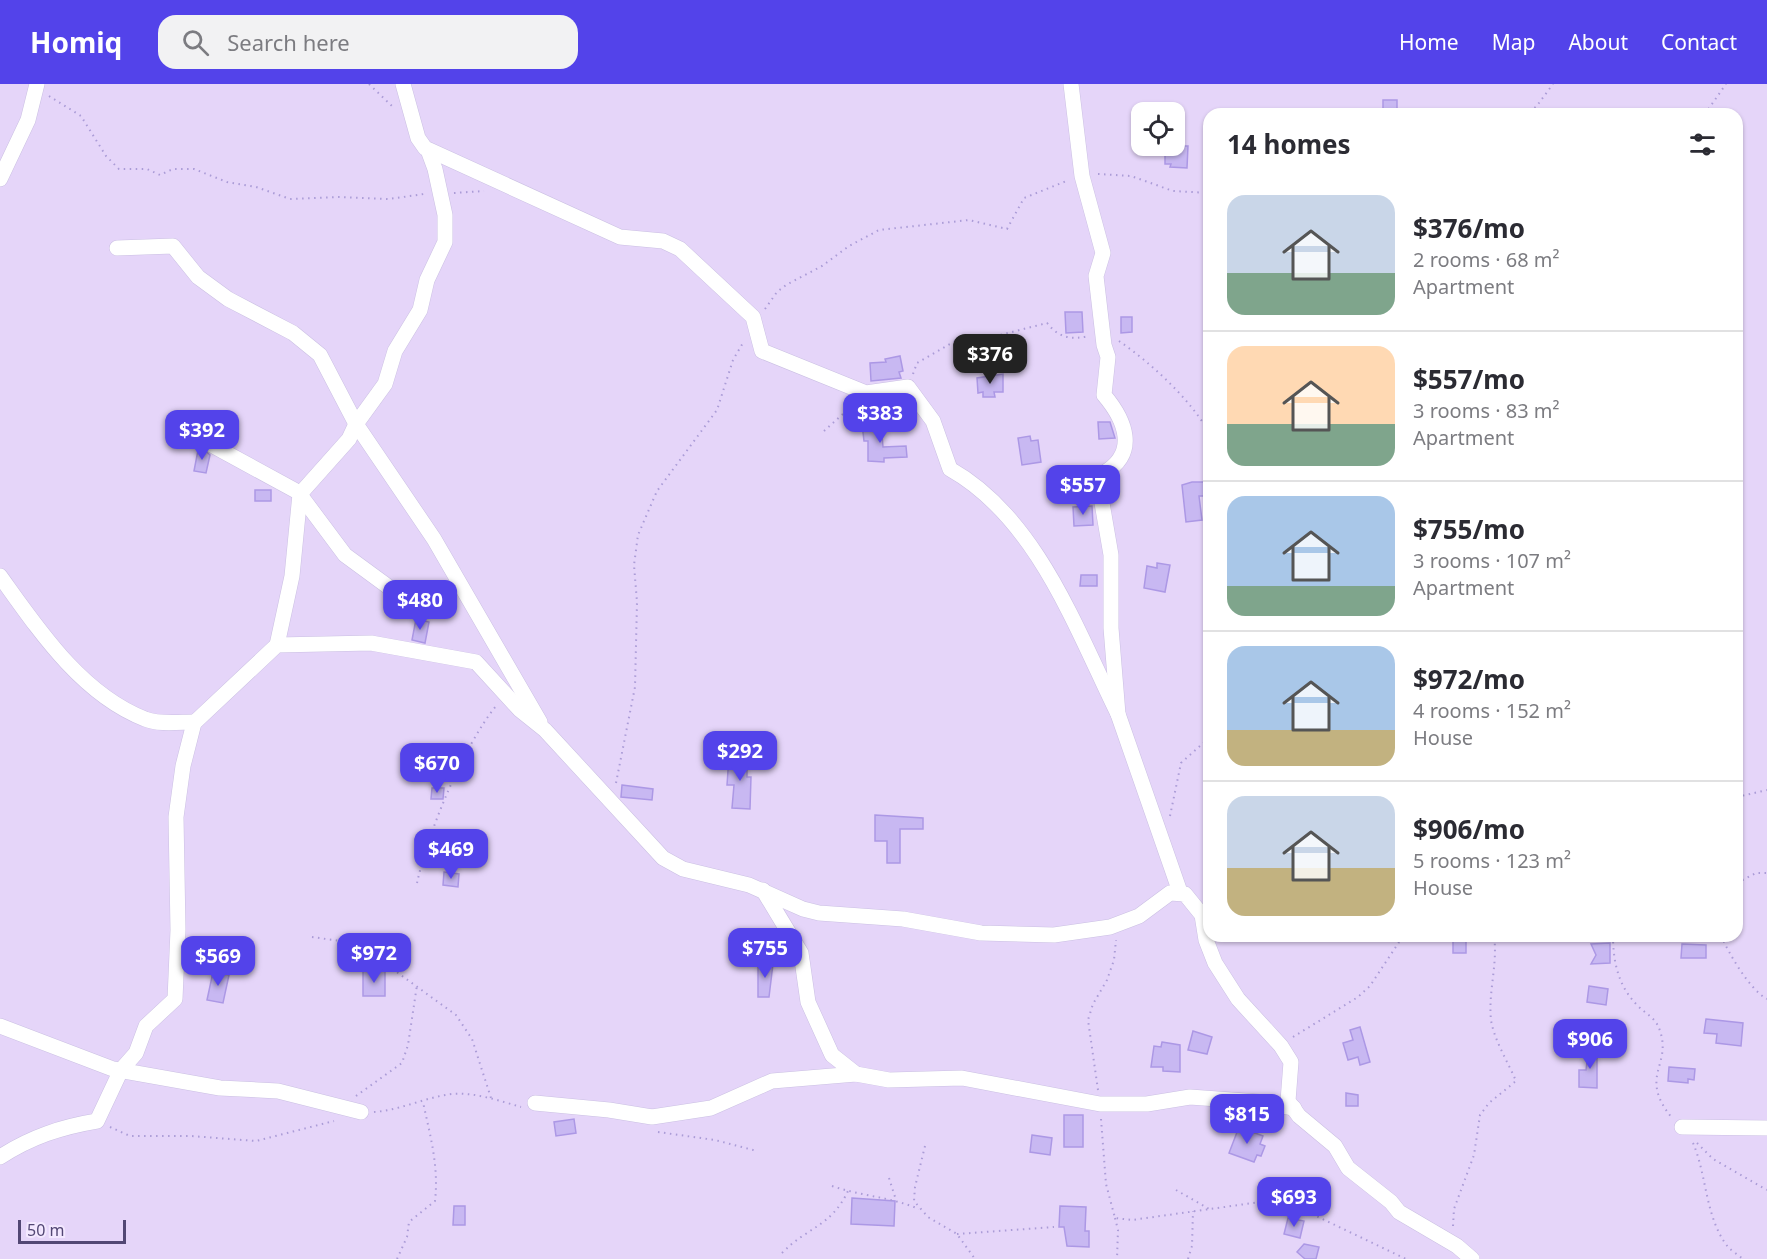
<!DOCTYPE html>
<meta charset="utf-8">
<style>
:root{--surface:#fff;--page:#f2f2f3;--text:#2b2b33;--muted:#7c7c81;--line:#e1e1e2;--accent:#5343ea}
body{margin:0;font-family:"Noto Sans",sans-serif;background:var(--page);color:var(--text);height:100vh;display:flex;flex-direction:column;font-size:22px;white-space:nowrap}
*{box-sizing:border-box;margin:0}
p{font-size:20px;color:var(--muted)}
.icon{flex:none;width:33px;height:33px;fill:none;stroke:currentColor;stroke-width:2;stroke-linecap:round;stroke-linejoin:round}
.map{position:relative;flex:1;overflow:hidden}
.sheet{position:absolute;left:1203px;top:24px;width:540px;height:834px;display:flex;flex-direction:column;background:var(--surface);border-radius:18px;box-shadow:0 2px 4px #0004}
.sheet>*{flex:none}
.buttons{position:absolute;left:1131px;top:18px;display:grid;gap:12px}
.buttons a{display:grid;place-items:center;width:54px;height:54px;border-radius:12px;background:var(--surface);box-shadow:0 2px 4px #0004;font-size:30px}
.scale{position:absolute;left:18px;bottom:15px;width:108px;box-sizing:border-box;padding-left:6px;border:3px solid #524774;border-top:0;font-size:16px;line-height:21px;white-space:nowrap;color:#524774;-webkit-text-stroke:4px #f3e8ff;paint-order:stroke}
.price{position:absolute;translate:-50% -51px;padding:0 14px;border-radius:12px;background:var(--accent);color:#fff;font-size:20px;line-height:39px;filter:drop-shadow(0 2px 3px #0008)}
.price::after{content:'';position:absolute;left:50%;top:36px;width:18px;height:14px;margin-left:-9px;background:inherit;clip-path:polygon(0 0,100% 0,50% 100%)}
.price.selected{background:#222;color:#fff}
ul{padding:0;list-style:none}
li{display:flex;align-items:center;gap:18px;height:150px;padding:0 24px}
li+li{border-top:2px solid var(--line)}
li span{display:grid;place-items:center;flex:none;width:168px;height:120px;border-radius:18px;color:#555}
li>.icon{margin-inline-start:auto}
span .icon{width:72px;height:72px;fill:#fffc;stroke-width:1}
li b{font-size:26px}
h2{display:flex;justify-content:space-between;align-items:center;height:72px;padding:0 24px;font-size:26px}
header{display:flex;align-items:center;gap:36px;box-sizing:border-box;height:84px;padding:0 30px;background:var(--accent);color:#fff}
header strong{font-size:28px}
nav{display:flex;gap:33px;margin-inline-start:auto;font-size:21px}
.search{width:420px;height:54px;background:var(--page);display:flex;align-items:center;gap:15px;box-sizing:border-box;padding:0 21px;border-radius:18px;color:var(--muted);font-size:22px}
.map>svg:first-child{display:block}
</style>
<header>
<strong>Homiq</strong>
<div class="search"><svg class="icon" aria-label="search" viewBox="0 0 24 24"><circle cx="10" cy="10" r="6"/><path d="M15 15l6 6"/></svg>Search here</div>
<nav><a>Home</a><a>Map</a><a>About</a><a>Contact</a></nav>
</header>
<div class="map">
<svg width="1767" height="1175" viewBox="0 0 1767 1175">
<rect width="100%" height="100%" fill="#eee1fd"/>
<path fill="#e5d5f9" fill-rule="evenodd" d="M 0,0 L 1767,0 L 1767,1175 L 0,1175 ZM 1142,28 L 1174,28 L 1174,62 L 1142,62 ZM 1209,30 L 1737,30 L 1737,852 L 1209,852 Z"/>
<g fill="#c8b8f2" stroke="#ac98e5" stroke-width="1.5">
<rect x="1383" y="16" width="14" height="11"/>
<polygon points="1173,62 1188,62 1187,84 1170,83 1171,80 1165,80 1165,63"/>
<polygon points="1065,228 1082,228 1083,248 1066,249"/>
<polygon points="1121,233 1132,233 1132,248 1121,249"/>
<polygon points="900,272 903,287 899,288 901,294 871,297 870,279 886,278 885,275"/>
<polygon points="1003,290 1003,308 994,308 995,313 983,313 983,308 978,309 977,294"/>
<polygon points="881,338 883,363 906,362 907,373 884,374 884,378 868,377 868,357 864,357 862,340"/>
<polygon points="1098,338 1110,338 1115,354 1099,355"/>
<polygon points="1030,352 1031,357 1038,356 1041,378 1022,381 1018,354"/>
<polygon points="199,361 210,371 206,389 194,387"/>
<polygon points="1192,398 1208,398 1208,412 1199,412 1202,436 1186,438 1182,401"/>
<rect x="255" y="406" width="16" height="11"/>
<polygon points="1092,422 1093,441 1074,442 1073,423"/>
<polygon points="1157,479 1170,481 1165,508 1144,504 1147,482 1157,484"/>
<polygon points="1081,491 1097,491 1097,502 1080,502"/>
<polygon points="416,535 429,538 425,559 412,556"/>
<polygon points="729,672 747,673 747,693 751,693 750,725 732,724 734,701 727,701"/>
<polygon points="622,701 653,705 652,716 621,713"/>
<polygon points="432,704 444,704 443,715 431,715"/>
<polygon points="875,731 923,734 923,745 900,745 900,779 887,779 887,757 875,757"/>
<polygon points="444,788 459,790 458,803 443,801"/>
<rect x="1453" y="855" width="13" height="14"/>
<polygon points="1610,859 1610,879 1591,880 1596,871 1591,860"/>
<polygon points="1682,860 1706,861 1706,874 1681,874"/>
<polygon points="758,879 773,880 769,913 758,913"/>
<rect x="363" y="887" width="22" height="25"/>
<polygon points="213,888 229,891 223,919 207,916"/>
<polygon points="1589,902 1608,905 1606,921 1587,918"/>
<polygon points="1706,935 1743,939 1741,962 1716,959 1717,950 1704,949"/>
<polygon points="1360,943 1370,978 1360,981 1358,973 1348,976 1343,959 1353,956 1350,946"/>
<polygon points="1193,947 1212,953 1207,970 1188,966"/>
<polygon points="1162,958 1180,961 1180,988 1163,987 1163,983 1151,983 1154,962 1161,963"/>
<polygon points="1589,961 1597,962 1597,1004 1579,1003 1579,986 1586,986"/>
<polygon points="1669,983 1695,985 1694,996 1688,995 1688,999 1668,997"/>
<polygon points="1346,1009 1358,1011 1358,1022 1346,1022"/>
<rect x="1064" y="1031" width="19" height="32"/>
<polygon points="574,1035 576,1049 556,1052 554,1038"/>
<polygon points="1239,1043 1263,1052 1260,1060 1265,1062 1261,1072 1257,1071 1254,1078 1229,1069"/>
<polygon points="1032,1051 1052,1054 1050,1071 1030,1068"/>
<polygon points="852,1114 895,1117 894,1142 851,1140"/>
<polygon points="454,1122 465,1122 465,1141 453,1141"/>
<polygon points="1060,1122 1086,1123 1085,1147 1089,1147 1089,1163 1067,1162 1064,1143 1059,1143"/>
<polygon points="1288,1134 1304,1137 1300,1154 1284,1150"/>
<polygon points="1304,1160 1319,1163 1316,1175 1305,1175 1297,1168"/>
</g>
<g fill="none" stroke-linecap="round" stroke-linejoin="round">
<g stroke="#cbc0e3" stroke-width="16">
<g id="street">
<path d="M 403,0 L 418,54 L 425,64 L 620,153 L 663,157 L 680,165 L 753,233 L 762,267 L 866,309 L 908,303 L 933,337 L 950,385 C 1037,434 1076,545 1118,630"/>
<path d="M 1071,0 L 1082,92 L 1103,169 L 1096,192 L 1104,261 L 1108,273 L 1104,311 C 1126,337 1138,369 1104,389 L 1102,419 L 1111,471 L 1111,544 L 1118,630 L 1180,808"/>
<polyline points="0,95 28,36 37,0"/>
<polyline points="117,164 173,162 198,193 228,215 293,249 320,271 356,340 434,455 540,638"/>
<polyline points="208,359 298,408 345,471 390,504"/>
<path d="M 0,492 C 38,545 81,610 145,635 C 159,641 180,638 195,638"/>
<polyline points="277,561 292,492 300,410 349,355 356,340 385,300 395,267 420,226 427,196 445,158 445,131 435,85 428,66"/>
<polyline points="763,806 801,869 808,918 832,971 856,990 889,996 962,994 1100,1020 1147,1020 1190,1013 1259,1018 1294,1024"/>
<polyline points="0,942 113,985 220,1004 278,1007 361,1028"/>
<polyline points="535,1019 609,1026 652,1033 711,1024 772,997 856,990"/>
<polyline points="1682,1043 1767,1044"/>
<path d="M 0,1073 C 31,1053 61,1043 97,1037 L 121,986 L 136,969 L 146,942 L 175,915 L 178,846 L 176,733 L 183,682 L 194,639 L 277,561 L 371,559 L 476,578 L 520,626 L 545,646 L 663,774 L 683,785 L 749,801 L 803,825 L 819,829 L 903,835 L 981,849 L 1054,851 L 1110,843 L 1139,832 L 1170,809 L 1185,810 L 1202,831 L 1206,856 L 1215,879 L 1238,915 L 1281,962 L 1291,978 L 1288,1017 L 1299,1032 L 1335,1062 L 1348,1084 L 1391,1118 L 1399,1128 L 1457,1162 L 1472,1175"/>
</g>
</g>
<g stroke="#ab9cd7" stroke-width="2" stroke-dasharray="1.5 4.5" stroke-linecap="butt">
<polyline points="369,0 394,24"/>
<polyline points="49,12 81,32 106,72 119,85 147,85 160,91 173,85 194,85 227,98 256,103 290,115 339,113 389,115 424,110"/>
<polyline points="1524,30 1536,23 1553,0"/>
<polyline points="1705,30 1726,0"/>
<polyline points="1098,90 1131,92 1173,107 1209,109"/>
<polyline points="454,109 484,107"/>
<polyline points="765,225 777,208 786,201 822,182 849,162 879,146 969,136 1007,145 1024,114 1069,96"/>
<path d="M 1119,257 C 1152,280 1188,313 1209,348"/>
<path d="M 913,290 L 917,279 L 957,256 L 969,252 L 1000,251 L 1047,239 C 1059,254 1071,256 1089,252"/>
<polyline points="824,347 855,319"/>
<polyline points="616,699 635,603 637,518 634,481 638,451 657,407 717,326 733,276 744,257"/>
<polyline points="1737,713 1767,706"/>
<polyline points="1170,732 1181,679 1209,654"/>
<path d="M 417,799 C 428,748 463,663 496,622"/>
<polyline points="1737,799 1756,789 1767,789"/>
<path d="M 1613,852 C 1613,877 1618,901 1636,920 C 1645,930 1656,933 1660,947 C 1672,982 1638,992 1672,1034"/>
<path d="M 1721,852 C 1730,871 1749,905 1767,915"/>
<polyline points="312,853 362,860 374,866 398,889 456,931 472,955 491,1014"/>
<polyline points="1293,953 1358,913 1370,902 1403,852"/>
<polyline points="1098,1006 1088,936 1093,920 1107,896 1114,876 1116,856"/>
<polyline points="356,1012 402,979 408,961 417,901"/>
<path d="M 374,1028 C 401,1026 426,1013 452,1010 C 475,1008 500,1017 521,1023"/>
<polyline points="1101,1035 1106,1100 1115,1134 1132,1136 1260,1118 1312,1130 1406,1175"/>
<polyline points="110,1043 130,1052 191,1052 256,1057 334,1037"/>
<polyline points="658,1048 715,1056 757,1067"/>
<path d="M 1693,1059 C 1707,1091 1705,1134 1728,1163 C 1732,1167 1738,1171 1743,1175"/>
<polyline points="1697,1059 1713,1075 1767,1106"/>
<polyline points="925,1062 915,1103 914,1117 928,1133 957,1150 975,1175"/>
<polyline points="889,1094 896,1116"/>
<path d="M 832,1102 C 861,1112 891,1113 919,1125"/>
<polyline points="1176,1106 1209,1125"/>
<polyline points="1115,1134 1118,1146 1117,1175"/>
<path d="M 1453,1142 L 1454,1125 L 1474,1071 L 1480,1031 L 1489,1019 L 1516,997 C 1508,978 1494,956 1491,936 C 1488,908 1498,880 1494,852"/>
<polyline points="957,1150 1054,1143"/>
<path d="M 782,1169 C 807,1143 831,1143 848,1107"/>
<path d="M 397,1175 L 407,1153 L 409,1138 L 435,1117 C 439,1082 430,1051 423,1018"/>
<polyline points="1188,1175 1192,1162 1193,1127"/>
</g>
<use href="#street" stroke="#fff" stroke-width="15"/>
</g>
</svg>
<div class="buttons">
<a><svg class="icon" aria-label="locate" viewBox="0 0 24 24"><circle cx="12" cy="12" r="6"/><path d="M12 2v4M12 18v4M2 12h4M18 12h4"/></svg></a>
</div>
<div class="scale">50 m</div>
<b class="price selected" style="left:990px;top:301px">$376</b>
<b class="price" style="left:880px;top:360px">$383</b>
<b class="price" style="left:202px;top:377px">$392</b>
<b class="price" style="left:1083px;top:432px">$557</b>
<b class="price" style="left:420px;top:547px">$480</b>
<b class="price" style="left:740px;top:698px">$292</b>
<b class="price" style="left:437px;top:710px">$670</b>
<b class="price" style="left:451px;top:796px">$469</b>
<b class="price" style="left:765px;top:895px">$755</b>
<b class="price" style="left:374px;top:900px">$972</b>
<b class="price" style="left:218px;top:903px">$569</b>
<b class="price" style="left:1590px;top:986px">$906</b>
<b class="price" style="left:1247px;top:1061px">$815</b>
<b class="price" style="left:1294px;top:1144px">$693</b>
<section class="sheet">
<h2>14 homes<svg class="icon" aria-label="filters" viewBox="0 0 24 24"><path d="M4 7h16M4 17h16"/><circle cx="9" cy="7" r="2"/><circle cx="15" cy="17" r="2"/></svg></h2>
<ul>
<li><span style="background:linear-gradient(#c9d6e8 65%,#7fa58c 0)"><svg class="icon" aria-label="home" viewBox="0 0 24 24"><path d="M3 11l9-7 9 7M6 9v11h12V9"/></svg></span><div><b>$376/mo</b><p>2 rooms · 68 m²</p><p>Apartment</p></div></li>
<li><span style="background:linear-gradient(#ffd9b3 65%,#7fa58c 0)"><svg class="icon" aria-label="home" viewBox="0 0 24 24"><path d="M3 11l9-7 9 7M6 9v11h12V9"/></svg></span><div><b>$557/mo</b><p>3 rooms · 83 m²</p><p>Apartment</p></div></li>
<li><span style="background:linear-gradient(#a9c7e8 75%,#7fa58c 0)"><svg class="icon" aria-label="home" viewBox="0 0 24 24"><path d="M3 11l9-7 9 7M6 9v11h12V9"/></svg></span><div><b>$755/mo</b><p>3 rooms · 107 m²</p><p>Apartment</p></div></li>
<li><span style="background:linear-gradient(#a9c7e8 70%,#c2b280 0)"><svg class="icon" aria-label="home" viewBox="0 0 24 24"><path d="M3 11l9-7 9 7M6 9v11h12V9"/></svg></span><div><b>$972/mo</b><p>4 rooms · 152 m²</p><p>House</p></div></li>
<li><span style="background:linear-gradient(#c9d6e8 60%,#c2b280 0)"><svg class="icon" aria-label="home" viewBox="0 0 24 24"><path d="M3 11l9-7 9 7M6 9v11h12V9"/></svg></span><div><b>$906/mo</b><p>5 rooms · 123 m²</p><p>House</p></div></li>
</ul>
</section>
</div>
